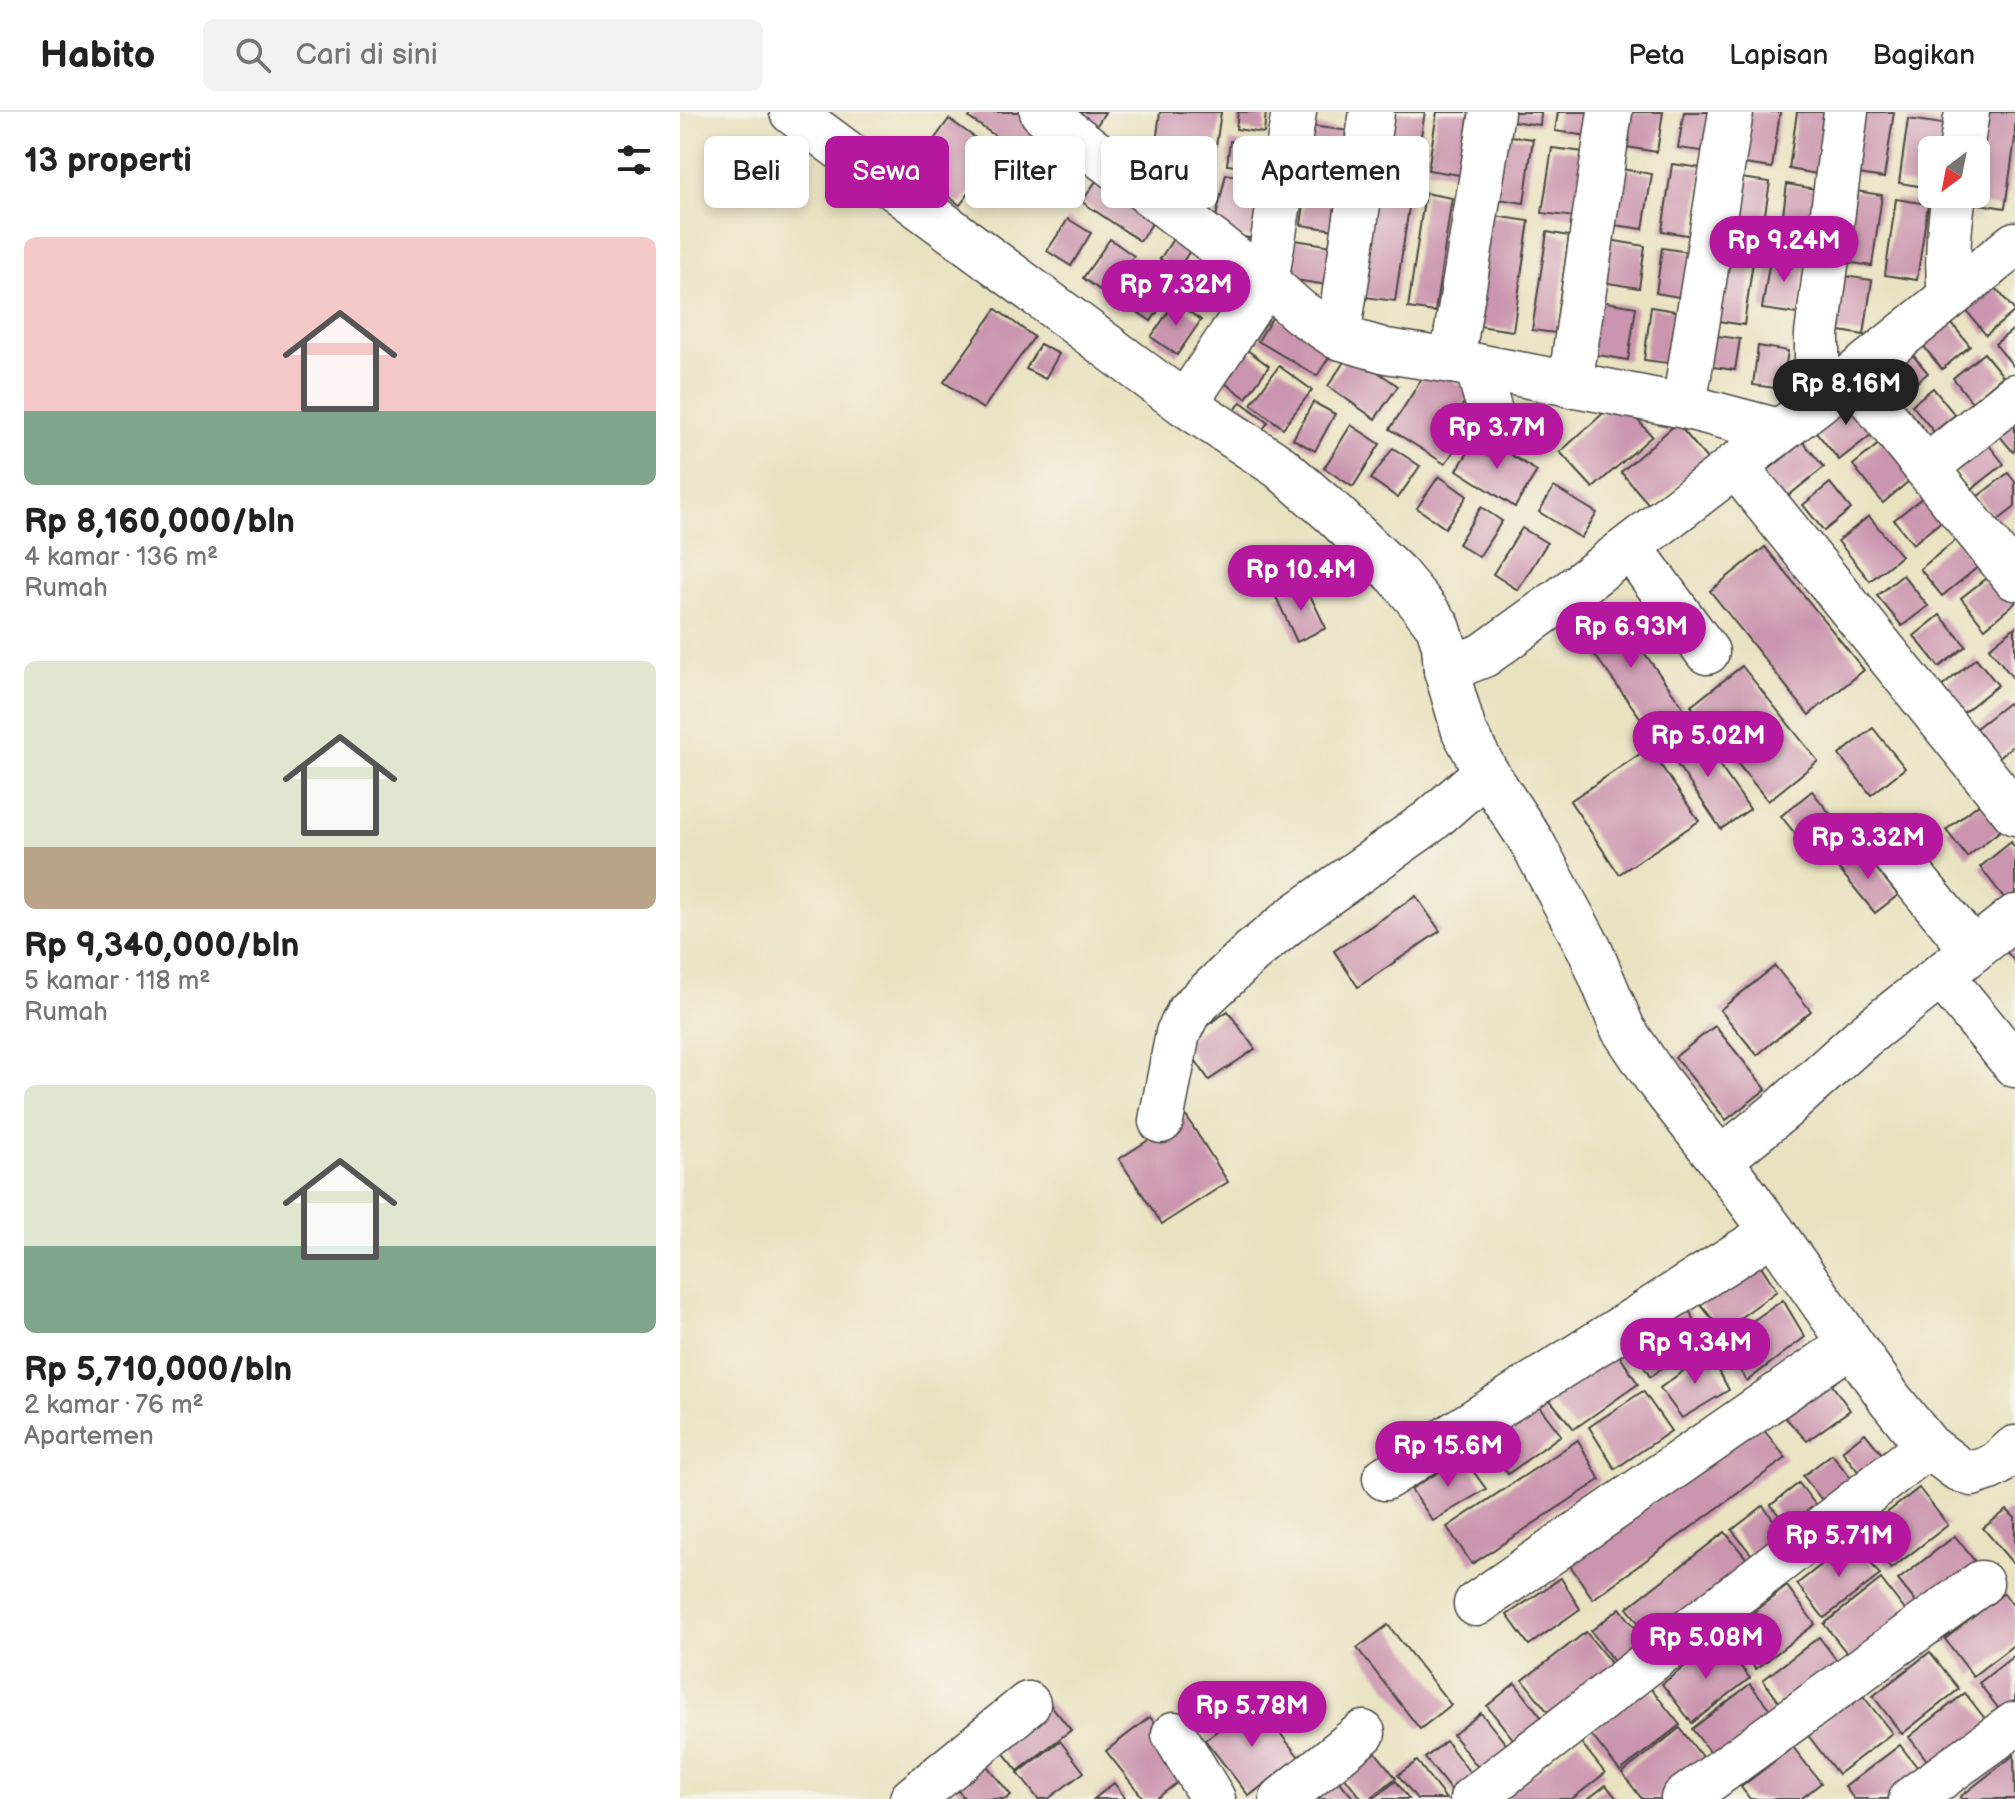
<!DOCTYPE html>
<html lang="id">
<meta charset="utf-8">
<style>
:root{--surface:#fff;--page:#f2f2f2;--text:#222;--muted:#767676;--line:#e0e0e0;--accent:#b5179e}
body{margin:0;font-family:"Balsamiq Sans",sans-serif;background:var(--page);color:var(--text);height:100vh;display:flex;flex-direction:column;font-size:30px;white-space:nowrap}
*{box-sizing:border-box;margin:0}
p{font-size:26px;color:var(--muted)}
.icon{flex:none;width:44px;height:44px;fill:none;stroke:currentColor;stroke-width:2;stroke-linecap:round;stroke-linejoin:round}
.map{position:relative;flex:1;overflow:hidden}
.sheet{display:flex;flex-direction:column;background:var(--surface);width:680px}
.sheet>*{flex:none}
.hud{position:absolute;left:24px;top:24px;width:760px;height:72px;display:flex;gap:16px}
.needle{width:52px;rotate:212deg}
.fabs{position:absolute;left:1238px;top:24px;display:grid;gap:16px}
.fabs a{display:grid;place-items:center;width:72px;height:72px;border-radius:12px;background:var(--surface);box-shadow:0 4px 12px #0003;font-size:40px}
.price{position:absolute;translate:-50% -68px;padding:0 18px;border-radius:28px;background:var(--accent);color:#fff;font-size:26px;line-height:52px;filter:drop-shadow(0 2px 4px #0008)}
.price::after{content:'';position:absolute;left:50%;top:48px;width:24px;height:18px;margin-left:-12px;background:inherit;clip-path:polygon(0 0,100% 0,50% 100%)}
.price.selected{background:#222;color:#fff}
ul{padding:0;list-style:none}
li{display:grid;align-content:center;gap:16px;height:424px;padding:0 24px}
li span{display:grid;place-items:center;height:248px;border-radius:12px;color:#555}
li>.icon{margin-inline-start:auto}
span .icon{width:144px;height:144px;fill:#fffc;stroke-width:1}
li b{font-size:34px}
h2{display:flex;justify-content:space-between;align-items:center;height:96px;padding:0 24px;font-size:34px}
.tag{padding:0 28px;border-radius:12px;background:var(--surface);box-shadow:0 4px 12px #0003;font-size:28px;line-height:72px}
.tag.selected{background:var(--accent);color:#fff}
header{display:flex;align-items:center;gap:48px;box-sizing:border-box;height:112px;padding:0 40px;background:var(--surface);border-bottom:2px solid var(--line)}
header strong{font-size:38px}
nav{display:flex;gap:44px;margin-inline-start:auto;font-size:28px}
.search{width:560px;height:72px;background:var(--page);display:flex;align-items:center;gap:20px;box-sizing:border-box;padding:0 28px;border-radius:12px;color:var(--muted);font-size:30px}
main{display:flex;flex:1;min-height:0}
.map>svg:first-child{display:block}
</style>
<header>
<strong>Habito</strong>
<div class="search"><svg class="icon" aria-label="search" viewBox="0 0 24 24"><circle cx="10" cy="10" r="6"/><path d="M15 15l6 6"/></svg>Cari di sini</div>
<nav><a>Peta</a><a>Lapisan</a><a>Bagikan</a></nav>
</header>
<main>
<section class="sheet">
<h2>13 properti<svg class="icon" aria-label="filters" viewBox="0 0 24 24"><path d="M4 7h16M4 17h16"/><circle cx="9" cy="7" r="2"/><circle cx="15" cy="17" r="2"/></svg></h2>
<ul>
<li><span style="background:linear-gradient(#f6c9c9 70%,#7fa58c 0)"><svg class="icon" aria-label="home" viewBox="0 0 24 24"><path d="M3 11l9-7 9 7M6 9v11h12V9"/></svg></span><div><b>Rp 8,160,000/bln</b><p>4 kamar · 136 m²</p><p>Rumah</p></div></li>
<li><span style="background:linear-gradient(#dfe7d0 75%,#b9a48a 0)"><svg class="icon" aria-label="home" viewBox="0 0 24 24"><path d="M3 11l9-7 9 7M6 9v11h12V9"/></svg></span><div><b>Rp 9,340,000/bln</b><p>5 kamar · 118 m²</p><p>Rumah</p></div></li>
<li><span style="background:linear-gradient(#dfe7d0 65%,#7fa58c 0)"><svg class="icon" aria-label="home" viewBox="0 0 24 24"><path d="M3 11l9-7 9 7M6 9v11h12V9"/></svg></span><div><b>Rp 5,710,000/bln</b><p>2 kamar · 76 m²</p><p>Apartemen</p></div></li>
</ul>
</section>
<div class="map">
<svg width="1335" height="1687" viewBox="0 0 1335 1687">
<rect width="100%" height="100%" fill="#f7f3e8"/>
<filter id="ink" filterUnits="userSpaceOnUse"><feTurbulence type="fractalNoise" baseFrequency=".0125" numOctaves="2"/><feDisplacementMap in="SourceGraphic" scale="16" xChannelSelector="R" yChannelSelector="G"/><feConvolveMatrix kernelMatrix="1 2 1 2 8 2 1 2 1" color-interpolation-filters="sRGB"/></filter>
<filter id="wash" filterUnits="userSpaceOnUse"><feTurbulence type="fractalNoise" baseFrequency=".006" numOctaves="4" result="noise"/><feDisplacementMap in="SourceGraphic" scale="32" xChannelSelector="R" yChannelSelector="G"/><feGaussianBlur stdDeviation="1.8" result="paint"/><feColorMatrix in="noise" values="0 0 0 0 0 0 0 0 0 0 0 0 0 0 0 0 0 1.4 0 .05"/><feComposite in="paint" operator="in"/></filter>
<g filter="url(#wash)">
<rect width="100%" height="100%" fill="#e9e2c1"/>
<g id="blocks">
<g fill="#cb95af">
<polygon points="293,0 340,0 369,20 351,48 289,6"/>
<polygon points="374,0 425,0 411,23"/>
<polygon points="480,0 541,0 533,55 474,46"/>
<polygon points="558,0 586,0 584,21 556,17"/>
<polygon points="701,0 745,0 736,53 694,47"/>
<polygon points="757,0 789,0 780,63 748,58"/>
<polygon points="818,0 861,0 860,13 817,7"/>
<polygon points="878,0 912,0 908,24 875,19"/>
<polygon points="939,0 983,0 977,40 934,33"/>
<polygon points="1004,0 1034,0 1028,40 998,36"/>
<polygon points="1058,0 1100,0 1092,56 1051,50"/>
<polygon points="1117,0 1146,0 1137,62 1109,57"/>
<polygon points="1175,0 1214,0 1204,66 1166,60"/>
<polygon points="1300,0 1335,0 1335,27 1325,96 1286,90 1288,82 1296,82 1296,38"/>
<polygon points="269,7 318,42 280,93 232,58"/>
<polygon points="1228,7 1263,12 1259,38 1252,38 1252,76 1219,71"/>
<polygon points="631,14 670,19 666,52 626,45"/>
<polygon points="815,22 853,27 844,91 806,85"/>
<polygon points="550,29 582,35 579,57 547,53"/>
<polygon points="376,34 406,53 389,80 359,61"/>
<polygon points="872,36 905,40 895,105 862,101"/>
<polygon points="992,52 1022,56 1013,124 982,119"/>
<polygon points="929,55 972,62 963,117 920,111"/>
<polygon points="546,62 586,71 573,127 533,118"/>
<polygon points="420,63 478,103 460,129 402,90"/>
<polygon points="628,65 662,70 655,118 621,113"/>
<polygon points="1053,65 1090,70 1081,127 1045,122"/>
<polygon points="693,69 732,75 715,189 676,184"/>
<polygon points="1107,72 1135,77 1128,129 1100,125"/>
<polygon points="1163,77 1202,83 1192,154 1153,148"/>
<polygon points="745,81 772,86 755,200 728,196"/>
<polygon points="1216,87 1248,92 1237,168 1205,163"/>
<polygon points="808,103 849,109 833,219 792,213"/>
<polygon points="388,107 411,121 391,154 367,139"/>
<polygon points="867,120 889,124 875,221 852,218"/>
<polygon points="497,121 514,132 498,158 480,147"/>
<polygon points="430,127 454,144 427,183 403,166"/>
<polygon points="923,127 965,134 959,176 916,169"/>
<polygon points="615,128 653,134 647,173 609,167"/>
<polygon points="982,136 1016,141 1010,187 976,181"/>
<polygon points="1091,141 1126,147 1118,202 1082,197"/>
<polygon points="1035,143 1073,149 1064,213 1026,207"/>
<polygon points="530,148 557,168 539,191 512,172"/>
<polygon points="468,155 496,173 471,209 443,190"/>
<polygon points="1150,162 1192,168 1184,223 1142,216"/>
<polygon points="1311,170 1335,199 1306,223 1282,193"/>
<polygon points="914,188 956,195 948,248 906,241"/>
<polygon points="495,190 521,208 497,243 471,225"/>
<polygon points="971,195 1002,200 995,252 964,248"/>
<polygon points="316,197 354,225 303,297 264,270"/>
<polygon points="594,203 653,239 637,264 578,229"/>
<polygon points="1268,207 1290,234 1262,257 1240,230"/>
<polygon points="1335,216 1335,256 1315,232"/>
<polygon points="1024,222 1060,227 1055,258 1019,253"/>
<polygon points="360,232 379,242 365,267 346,257"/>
<polygon points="559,232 589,254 566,286 535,264"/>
<polygon points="1078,234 1108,239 1102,277 1073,273"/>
<polygon points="1225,234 1248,261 1218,286 1195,258"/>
<polygon points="670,241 718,274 695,307 648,274"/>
<polygon points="1304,241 1323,264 1292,290 1273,266"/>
<polygon points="599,254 632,278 603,316 571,292"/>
<polygon points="750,254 791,280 767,317 782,327 765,352 710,317"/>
<polygon points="1253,276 1275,303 1254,320 1232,293"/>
<polygon points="1174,282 1201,315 1159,348 1132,315"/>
<polygon points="939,287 972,324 913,376 880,340"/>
<polygon points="561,290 588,310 574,331 546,311"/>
<polygon points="633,290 655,302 635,339 613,327"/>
<polygon points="1335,298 1335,338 1333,340 1313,316"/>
<polygon points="997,311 1027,347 971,395 941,360"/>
<polygon points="671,313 700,332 673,375 644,356"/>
<polygon points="1300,322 1324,352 1292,377 1268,348"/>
<polygon points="799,323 857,359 835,395 777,358"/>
<polygon points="1206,326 1236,363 1203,391 1173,353"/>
<polygon points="1123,330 1144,355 1103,388 1083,362"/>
<polygon points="713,336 740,354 718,386 691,367"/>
<polygon points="1328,361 1335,370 1335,395 1317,409 1297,385"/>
<polygon points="759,364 787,384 765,416 737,396"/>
<polygon points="1150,371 1171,397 1144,419 1123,393"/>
<polygon points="874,375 917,401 901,426 859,400"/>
<polygon points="1249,380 1268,404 1233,432 1214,408"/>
<polygon points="801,395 822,409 799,445 778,432"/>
<polygon points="1189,404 1221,444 1190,469 1158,429"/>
<polygon points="842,416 867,431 838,478 813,462"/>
<polygon points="1276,428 1298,455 1262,484 1240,457"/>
<polygon points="1085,435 1184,558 1129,603 1030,479"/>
<polygon points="1314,460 1335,486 1335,491 1305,516 1281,486"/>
<polygon points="1223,463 1248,494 1222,514 1197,484"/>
<polygon points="624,471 646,516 617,530 596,485"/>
<polygon points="933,497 1003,595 970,619 899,521"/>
<polygon points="1260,503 1286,534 1259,555 1234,524"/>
<polygon points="1335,515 1335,563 1332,565 1309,536"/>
<polygon points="1296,546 1318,573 1279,604 1258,578"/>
<polygon points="1062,554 1138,649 1088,689 1011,594"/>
<polygon points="1328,591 1335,599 1335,632 1318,646 1295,617"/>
<polygon points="1193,616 1225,656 1191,683 1159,643"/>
<polygon points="1014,617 1070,697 1041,717 986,636"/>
<polygon points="969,636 1019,709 939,762 890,689"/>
<polygon points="1132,679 1170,727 1139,752 1101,704"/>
<polygon points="1300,691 1321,718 1287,745 1266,718"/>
<polygon points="1331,730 1335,736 1335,781 1326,788 1300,755"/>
<polygon points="1181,737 1218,783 1195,801 1158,756"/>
<polygon points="736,784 760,819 678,875 654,839"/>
<polygon points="1335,830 1335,850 1325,838"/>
<polygon points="1095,854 1131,899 1077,943 1040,898"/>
<polygon points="548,899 575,937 529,968 503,930"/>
<polygon points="1035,914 1086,977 1046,1008 995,945"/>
<polygon points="506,1004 548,1070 482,1112 439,1047"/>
<polygon points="1078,1149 1097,1179 1042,1219 1016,1187"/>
<polygon points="1005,1188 1021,1226 970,1265 950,1230"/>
<polygon points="1103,1188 1125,1225 1067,1269 1042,1230"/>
<polygon points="933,1234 958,1272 894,1317 864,1281"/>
<polygon points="1029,1240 1049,1278 1002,1306 980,1276"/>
<polygon points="1147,1266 1170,1298 1127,1329 1101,1301"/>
<polygon points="963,1279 991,1319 935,1357 909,1315"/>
<polygon points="858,1293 881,1323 828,1362 805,1330"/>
<polygon points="1079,1312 1106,1346 913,1487 889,1452"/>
<polygon points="1185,1321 1215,1358 1191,1376 1162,1339"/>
<polygon points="898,1328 920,1368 792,1452 767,1415"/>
<polygon points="1152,1342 1182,1381 1154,1403 1123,1364"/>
<polygon points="783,1345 806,1377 753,1409 731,1377"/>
<polygon points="1119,1371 1147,1408 1119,1430 1091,1393"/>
<polygon points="1239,1376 1268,1413 1211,1457 1182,1420"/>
<polygon points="1083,1394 1113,1434 1083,1457 1052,1418"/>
<polygon points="1327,1398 1335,1406 1335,1454 1303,1416"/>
<polygon points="1045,1420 1079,1462 980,1538 947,1496"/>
<polygon points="1275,1424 1304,1461 1247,1504 1218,1468"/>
<polygon points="1173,1428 1200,1463 1144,1506 1117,1472"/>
<polygon points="881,1466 900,1497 849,1533 827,1503"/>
<polygon points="1201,1467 1234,1510 1177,1554 1144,1512"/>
<polygon points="1107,1474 1135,1512 1076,1557 1047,1521"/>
<polygon points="1324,1481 1335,1496 1335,1532 1293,1564 1265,1527"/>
<polygon points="940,1496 974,1540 944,1563 911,1519"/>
<polygon points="708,1513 771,1593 740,1617 677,1536"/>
<polygon points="906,1520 942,1565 879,1614 843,1568"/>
<polygon points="1139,1525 1168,1563 1111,1606 1083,1568"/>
<polygon points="1039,1528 1070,1566 1012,1611 982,1572"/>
<polygon points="1250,1540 1279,1577 1222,1622 1193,1584"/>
<polygon points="1335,1543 1335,1605 1329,1610 1299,1571"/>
<polygon points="835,1571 869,1615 841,1637 807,1594"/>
<polygon points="1070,1572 1100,1610 1042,1655 1012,1617"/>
<polygon points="969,1574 1000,1613 940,1659 909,1620"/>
<polygon points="1180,1580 1212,1621 1158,1662 1127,1622"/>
<polygon points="1285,1581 1313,1617 1257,1661 1229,1625"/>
<polygon points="366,1587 391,1618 338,1659 313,1628"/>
<polygon points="575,1590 619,1645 569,1684 525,1628"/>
<polygon points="801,1601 833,1641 804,1663 773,1623"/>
<polygon points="470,1605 512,1659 476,1687 464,1687 426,1639"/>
<polygon points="1000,1616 1029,1654 987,1687 962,1687 942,1661"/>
<polygon points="684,1626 716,1666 689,1687 682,1687 653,1650"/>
<polygon points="899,1628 925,1661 892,1687 822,1687"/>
<polygon points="380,1629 404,1660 368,1687 358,1687 338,1661"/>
<polygon points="766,1629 794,1666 774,1682 745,1646"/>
<polygon points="1220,1633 1248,1669 1225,1687 1174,1687 1165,1675"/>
<polygon points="1113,1635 1141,1671 1121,1687 1070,1687 1061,1675"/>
<polygon points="1334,1643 1335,1687 1281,1687 1280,1685"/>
<polygon points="303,1649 331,1683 326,1687 285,1687 273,1673"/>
<polygon points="737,1649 766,1687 737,1687 718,1663"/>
<polygon points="652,1660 674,1687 618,1687"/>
<polygon points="716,1669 729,1687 693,1687"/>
<polygon points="434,1671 446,1687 414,1687"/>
<polygon points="926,1673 937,1687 908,1687"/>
</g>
</g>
</g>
<g filter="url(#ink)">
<use href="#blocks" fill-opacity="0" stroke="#484642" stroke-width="2"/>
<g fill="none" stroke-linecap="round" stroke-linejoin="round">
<g stroke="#484642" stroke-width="47">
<g id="minor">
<polyline points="112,0 505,292 600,355 654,402 717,463 738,488 758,514 764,533 766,558 804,543 884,485 1172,264 1335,132"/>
<polyline points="362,0 586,170 620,200 658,225 706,239 772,249 1004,294 1099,319"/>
<polyline points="1281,38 1287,0"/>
<path d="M 1270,184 C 1266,149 1269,117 1274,82"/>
<polyline points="658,225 692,0"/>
<polyline points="772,249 812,0"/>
<polyline points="797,254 809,296 810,321"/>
<polyline points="1172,264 1335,466"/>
<polyline points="890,273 930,0"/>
<polyline points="1141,287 1137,259 1137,222 1166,0"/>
<polyline points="505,292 586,170 614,0"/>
<polyline points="1004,294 1051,0"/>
<polyline points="1055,353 1335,701"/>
<polyline points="1246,356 1335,284"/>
<polyline points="950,435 1027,540"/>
<polyline points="766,558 784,619 806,660 852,730 882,786 910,838 943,917 978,969 1040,1048 1103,997 1183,925 1335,805"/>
<polyline points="1200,725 1293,838"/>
<polyline points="1261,863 1335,953"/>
<polyline points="481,1009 498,921 509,899 572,840 617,803 750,709 806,660"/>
<polyline points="1040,1048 1093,1120 1210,1287 1248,1334 1277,1356 1292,1362 1307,1357 1317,1352 1335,1336"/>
<polyline points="705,1366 1093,1120"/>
<polyline points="796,1492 1171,1232"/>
<polyline points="494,1622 533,1687"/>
<polyline points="232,1687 348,1592"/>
<polyline points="602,1687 683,1621"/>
<polyline points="792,1687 1248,1334"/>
<polyline points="1003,1687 1301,1471"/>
<polyline points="1231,1687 1335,1612"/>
</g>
</g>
<use href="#minor" stroke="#fff" stroke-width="44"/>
</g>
</g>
</svg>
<div class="fabs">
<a><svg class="needle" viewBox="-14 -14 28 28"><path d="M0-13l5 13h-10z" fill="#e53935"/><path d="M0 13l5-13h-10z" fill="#767676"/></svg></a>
</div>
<b class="price" style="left:1104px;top:172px">Rp 9.24M</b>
<b class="price" style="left:496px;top:216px">Rp 7.32M</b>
<b class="price selected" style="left:1166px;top:315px">Rp 8.16M</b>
<b class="price" style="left:817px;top:359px">Rp 3.7M</b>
<b class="price" style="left:621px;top:501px">Rp 10.4M</b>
<b class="price" style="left:951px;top:558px">Rp 6.93M</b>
<b class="price" style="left:1028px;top:667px">Rp 5.02M</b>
<b class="price" style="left:1188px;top:769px">Rp 3.32M</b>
<b class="price" style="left:1015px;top:1274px">Rp 9.34M</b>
<b class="price" style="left:768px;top:1377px">Rp 15.6M</b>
<b class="price" style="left:1159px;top:1467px">Rp 5.71M</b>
<b class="price" style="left:1026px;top:1569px">Rp 5.08M</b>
<b class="price" style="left:572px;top:1637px">Rp 5.78M</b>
<div class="hud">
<a class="tag">Beli</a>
<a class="tag selected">Sewa</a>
<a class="tag">Filter</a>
<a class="tag">Baru</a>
<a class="tag">Apartemen</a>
</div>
</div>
</main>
